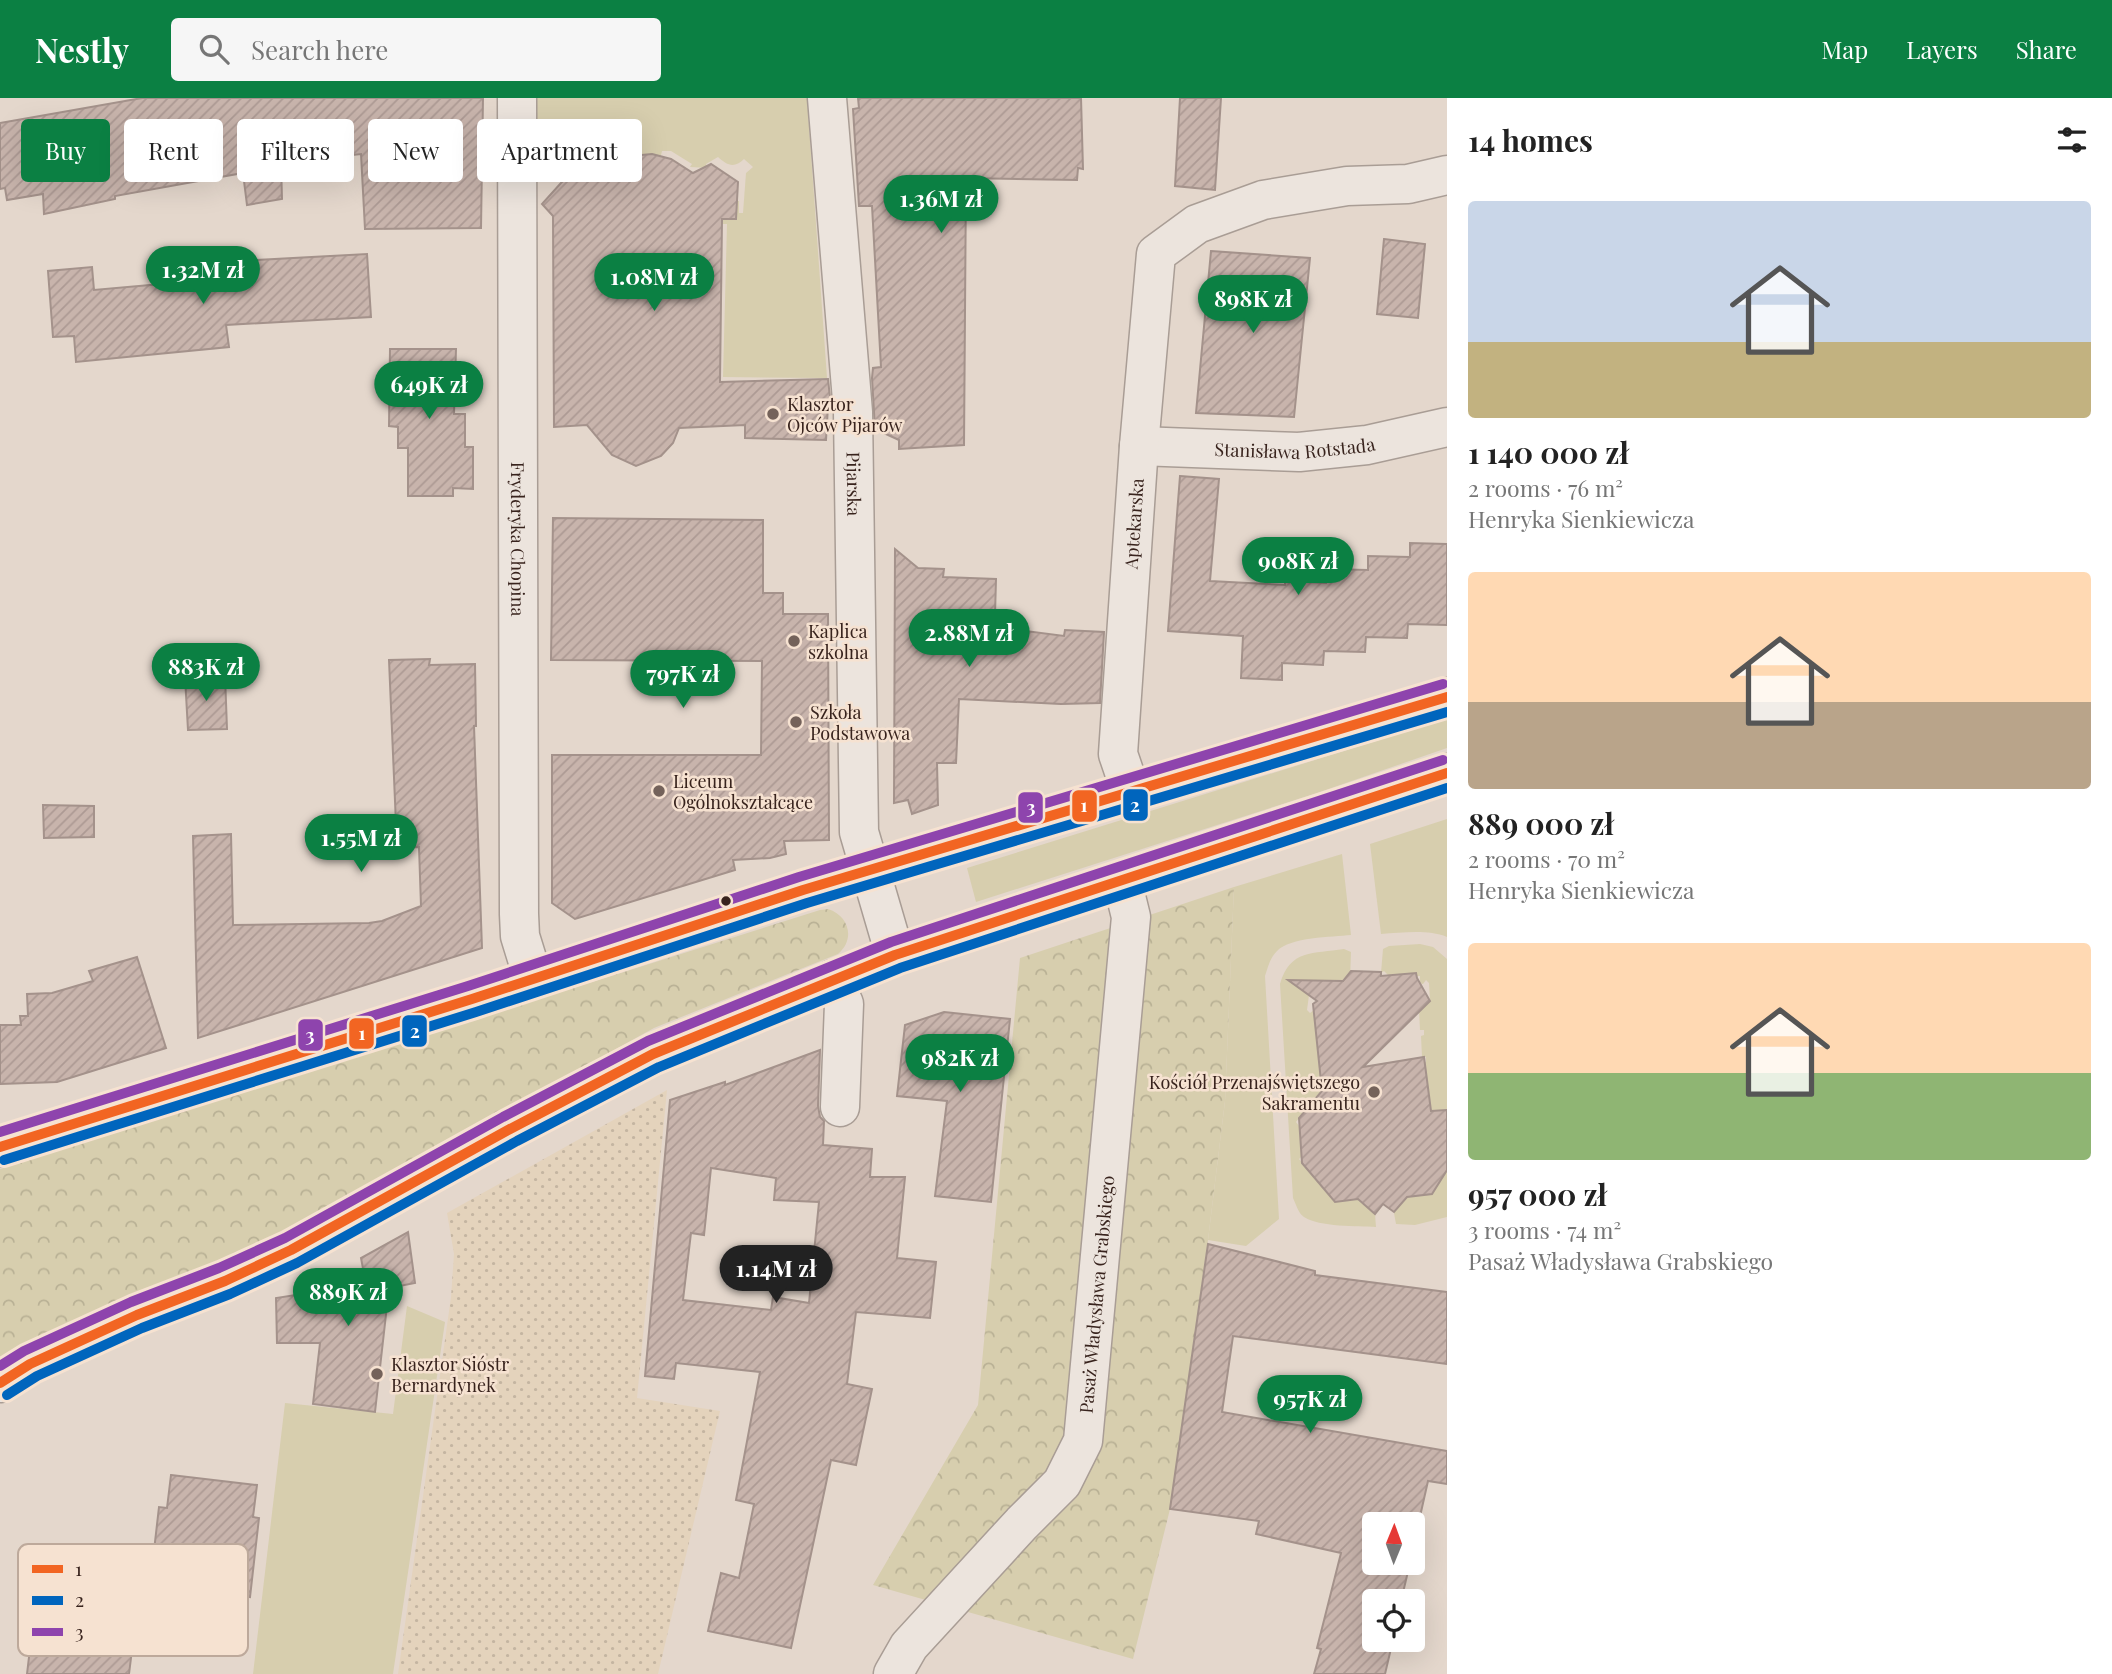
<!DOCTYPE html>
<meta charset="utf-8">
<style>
:root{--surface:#fff;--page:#f6f6f6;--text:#222;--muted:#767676;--accent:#0b8043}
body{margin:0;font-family:"Playfair Display",serif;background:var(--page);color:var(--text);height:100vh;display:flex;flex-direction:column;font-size:26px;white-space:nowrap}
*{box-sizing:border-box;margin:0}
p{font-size:23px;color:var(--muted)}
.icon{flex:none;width:38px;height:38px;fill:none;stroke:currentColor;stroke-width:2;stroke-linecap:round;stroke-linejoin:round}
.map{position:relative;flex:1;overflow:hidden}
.side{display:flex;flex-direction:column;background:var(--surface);width:665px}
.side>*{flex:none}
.hud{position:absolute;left:21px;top:21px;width:665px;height:63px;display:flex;gap:14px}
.needle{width:46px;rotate:1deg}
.fabs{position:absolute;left:1362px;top:1414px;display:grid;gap:14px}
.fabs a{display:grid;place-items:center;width:63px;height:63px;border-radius:7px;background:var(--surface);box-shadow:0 7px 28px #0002;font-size:35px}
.price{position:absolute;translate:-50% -60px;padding:0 16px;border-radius:24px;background:var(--accent);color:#fff;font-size:23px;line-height:46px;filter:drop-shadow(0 2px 4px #0008)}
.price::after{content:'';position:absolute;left:50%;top:42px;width:21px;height:16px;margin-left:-10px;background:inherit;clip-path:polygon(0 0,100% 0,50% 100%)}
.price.current{background:#222;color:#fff}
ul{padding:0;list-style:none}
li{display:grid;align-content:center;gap:14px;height:371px;padding:0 21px}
li span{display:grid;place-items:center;height:217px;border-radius:7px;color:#555}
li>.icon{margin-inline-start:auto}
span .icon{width:126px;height:126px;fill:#fffc;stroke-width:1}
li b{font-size:30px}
h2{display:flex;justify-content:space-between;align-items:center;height:84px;padding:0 21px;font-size:30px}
.tag{padding:0 24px;border-radius:7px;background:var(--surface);box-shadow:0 7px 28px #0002;font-size:24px;line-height:63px}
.tag.current{background:var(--accent);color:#fff}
header{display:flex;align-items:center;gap:42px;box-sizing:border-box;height:98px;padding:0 35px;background:var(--accent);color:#fff}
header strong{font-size:33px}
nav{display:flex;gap:38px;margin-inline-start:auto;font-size:24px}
.search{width:490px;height:63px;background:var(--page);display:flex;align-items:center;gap:18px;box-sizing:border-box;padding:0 24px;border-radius:7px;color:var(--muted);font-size:26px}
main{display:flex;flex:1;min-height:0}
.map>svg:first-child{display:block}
</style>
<header>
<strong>Nestly</strong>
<div class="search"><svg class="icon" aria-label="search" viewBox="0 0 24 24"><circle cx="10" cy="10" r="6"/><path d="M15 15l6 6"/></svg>Search here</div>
<nav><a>Map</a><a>Layers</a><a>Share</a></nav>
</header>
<main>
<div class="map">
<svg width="1447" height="1576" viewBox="0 0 1447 1576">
<defs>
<pattern id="farmland-dots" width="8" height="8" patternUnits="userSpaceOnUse" patternTransform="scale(1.75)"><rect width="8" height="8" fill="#e4d3bc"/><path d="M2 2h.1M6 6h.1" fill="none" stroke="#c4b5a1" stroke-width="1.8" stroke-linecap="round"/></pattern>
<pattern id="forest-crowns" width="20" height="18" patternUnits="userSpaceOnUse" patternTransform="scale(1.75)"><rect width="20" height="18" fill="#d7ceae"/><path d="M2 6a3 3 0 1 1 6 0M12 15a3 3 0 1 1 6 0" fill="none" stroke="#b9b195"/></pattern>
<pattern id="building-hatch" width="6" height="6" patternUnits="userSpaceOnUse" patternTransform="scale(1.75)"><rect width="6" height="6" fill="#c8b4ac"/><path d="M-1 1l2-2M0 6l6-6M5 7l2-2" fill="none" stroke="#ad9a94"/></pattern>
</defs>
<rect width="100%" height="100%" fill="#e4d7cc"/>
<polygon fill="url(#farmland-dots)" points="667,992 637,1300 720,1313 658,1576 398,1576 451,1199 454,1156 447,1115"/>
<g fill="#d7ceae">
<path d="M 528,0 L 807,0 L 827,280 L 723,279 L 727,126 L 714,126 L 714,102 L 739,103 L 739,115 L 743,115 L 746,75 L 753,69 L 744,61 C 734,71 727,67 718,59 L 706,66 L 708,70 L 690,69 L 692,66 L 671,53 L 662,53 L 660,61 L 629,61 L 627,53 L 619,53 L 600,65 L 602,68 L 586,68 L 588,65 L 580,58 C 571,67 559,69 549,58 L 541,65 L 526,66 Z"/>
<polygon points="1447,621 1447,650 1317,695 976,804 967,770"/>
<path d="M 1447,721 L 1447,839 C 1427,831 1402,835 1381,836 L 1370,746 Z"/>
<path d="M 1342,756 L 1351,837 C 1332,839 1290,839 1277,853 C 1270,860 1268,869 1265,878 L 1279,1121 L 1246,1148 L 1208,1142 L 1225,1003 L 1234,789 Z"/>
<polygon points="1420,846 1433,849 1447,861 1447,1012 1426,1014 1428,991 1422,965 1426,964 1426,959 1422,959 1421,938 1424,937 1424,932 1420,932 1419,911 1425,903 1427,906 1430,903 1429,885 1426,882 1423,886 1417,885 1420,884 1420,878 1416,878 1416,875 1385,881 1388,877 1384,873 1381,875 1383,851 1389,848"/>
<path d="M 1344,851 L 1351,854 L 1350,883 L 1324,885 L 1323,882 L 1318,882 L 1309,897 L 1307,912 L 1310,915 L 1314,912 L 1326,994 L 1302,1023 L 1299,1020 L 1296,1024 L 1299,1028 L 1302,1058 L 1299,1061 L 1323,1090 L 1327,1086 L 1331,1101 L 1334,1101 L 1334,1104 L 1339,1104 L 1339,1100 L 1365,1098 L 1366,1108 L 1375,1116 L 1376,1129 C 1358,1128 1319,1129 1304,1119 C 1298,1115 1296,1106 1293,1100 L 1280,886 C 1290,851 1313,856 1344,851 Z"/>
<polygon points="1447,1051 1447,1119 1415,1127 1396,1126 1394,1115 1400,1095 1435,1092"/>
<polygon points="407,1208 445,1224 393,1576 253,1576 285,1305 393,1316"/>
</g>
<g fill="url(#forest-crowns)">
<polygon points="1234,789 1225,1003 1208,1142 1170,1411 1133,1561 873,1487 978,1307 1020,860"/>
<path d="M 828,811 C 850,818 855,842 838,856 L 654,930 L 311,1120 L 204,1174 L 38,1241 L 0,1259 L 0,1071 L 820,812 Z"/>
</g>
<g fill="url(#building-hatch)" stroke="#a4928b" stroke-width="2" fill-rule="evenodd">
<polygon points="142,0 483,0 481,130 365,131 361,56 281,65 282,101 247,107 243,75 115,98 115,101 44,116 43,96 7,102 5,90 0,91 0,25"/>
<polygon points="858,0 1081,0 1083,71 1078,70 1077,82 966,80 964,347 899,351 899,342 875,331 872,280 873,270 881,269 872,108 859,108 853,11 859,10"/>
<polygon points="1180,0 1221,0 1215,92 1175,88"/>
<polygon points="652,56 671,61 693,75 711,66 738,84 736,121 722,121 720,284 828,281 831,309 828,308 826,342 745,340 745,327 679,330 673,345 661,358 636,368 612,357 587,327 554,329 553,118 542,106 579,65 588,74 620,59"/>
<polygon points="1384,141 1425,146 1418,220 1377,216"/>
<polygon points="1211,153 1310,160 1294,319 1196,315"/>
<polygon points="367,156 371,219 226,227 229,249 76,264 74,238 53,239 48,173 92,169 94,192 195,183 195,179 258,172 257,162"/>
<polygon points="390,251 456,251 454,316 465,316 465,349 473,349 473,391 453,390 453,398 408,398 408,350 398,350 398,329 389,328"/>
<polygon points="1180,378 1219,381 1210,483 1285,487 1285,483 1326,485 1327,471 1368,472 1368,458 1410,459 1410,445 1447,446 1447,527 1408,526 1407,540 1366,539 1365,554 1324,553 1323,567 1282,565 1282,582 1241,580 1243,538 1168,533"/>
<polygon points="553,420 763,422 763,495 783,495 783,516 828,516 829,742 784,743 786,756 770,760 733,762 735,772 575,821 552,805 552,657 761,657 762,563 551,562"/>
<polygon points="895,451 918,470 944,471 943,479 996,481 995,517 1004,518 1003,530 1064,538 1065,532 1104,534 1100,605 1061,606 959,601 956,665 937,665 938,707 912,716 908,702 894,705"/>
<polygon points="430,561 429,567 475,566 476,628 474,628 482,850 198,940 193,738 231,736 233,827 369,825 382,823 421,808 419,749 397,750 389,562"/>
<polygon points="225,577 227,631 188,632 185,579"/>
<polygon points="43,707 94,708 94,739 44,740"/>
<polygon points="137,859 166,950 57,984 0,986 0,927 21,927 20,918 28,918 27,896 52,895 93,883 89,873"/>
<polygon points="1351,873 1381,874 1381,878 1416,875 1417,880 1430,903 1363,969 1424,959 1431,1013 1447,1012 1447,1072 1432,1096 1407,1099 1394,1114 1383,1106 1375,1116 1358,1101 1335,1104 1302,1065 1299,1020 1322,993 1313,906 1317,903 1288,882 1343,883"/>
<polygon points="944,914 1010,921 991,1104 935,1098 947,1003 897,998 905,927"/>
<path d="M 820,952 L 818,1008 L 820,1019 L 824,1023 L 823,1047 L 872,1051 L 870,1079 L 905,1079 L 897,1160 L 936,1164 L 930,1220 L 856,1214 L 847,1286 L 872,1291 L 856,1367 L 831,1362 L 791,1550 L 708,1533 L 721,1475 L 739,1480 L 754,1406 L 736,1402 L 760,1274 L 676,1265 L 674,1281 L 645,1278 L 670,1002 L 725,984 L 725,987 ZM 711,1070 L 776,1080 L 774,1102 L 819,1104 L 809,1205 L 773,1199 L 771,1212 L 683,1202 L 691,1135 L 704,1137 Z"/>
<polygon points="408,1134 415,1185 389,1190 375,1314 313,1306 320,1245 277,1245 276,1200 366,1186 361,1160"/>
<polygon points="1208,1146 1315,1173 1315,1177 1447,1194 1447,1266 1233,1238 1222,1314 1447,1353 1447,1386 1428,1383 1412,1454 1412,1426 1374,1426 1374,1465 1410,1465 1401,1503 1374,1503 1374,1542 1393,1542 1385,1576 1314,1576 1321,1551 1317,1550 1341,1455 1256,1436 1259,1423 1170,1411"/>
<polygon points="171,1377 257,1387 253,1419 259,1420 250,1499 235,1497 229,1556 157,1551 157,1555 132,1552 129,1576 27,1576 34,1517 44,1519 46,1503 147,1514 159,1409 167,1410"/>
</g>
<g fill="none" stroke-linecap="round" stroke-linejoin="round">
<g stroke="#a99d95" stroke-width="41">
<g id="minor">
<path id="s1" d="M 517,0 L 519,816 L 520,838 L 533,880"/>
<path id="s2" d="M 827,0 L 853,314 L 859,734 L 895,857"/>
<path id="s3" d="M 1139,348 L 1299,354 L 1367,347 L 1447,329"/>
<path id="s4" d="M 1131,694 L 1118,656 L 1139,348 L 1156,156 L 1197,126 L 1263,102 L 1347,88 L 1408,86 L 1447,77"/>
<polyline points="833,881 844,906 840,1009"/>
<polyline points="0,1049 472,901 803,792 1447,599"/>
<polyline points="0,1285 30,1266 137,1217 225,1183 291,1152 510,1031 653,956 895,857 1447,675"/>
<path id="s5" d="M 893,1576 L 909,1548 L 1022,1425 L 1062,1385 L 1083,1343 L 1131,819 L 1122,782"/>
</g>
</g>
<use href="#minor" stroke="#ece4dd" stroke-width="38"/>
<g stroke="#f6e2d1" stroke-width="16">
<g id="bus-1">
<polyline points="0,1049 472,901 803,792 1447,599"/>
<polyline points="0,1285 30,1266 137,1217 225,1183 291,1152 510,1031 653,956 895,857 1447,675"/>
</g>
</g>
<g stroke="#f6e2d1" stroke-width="16">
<g id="bus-2">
<polyline points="4,1062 476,914 807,805 1447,614"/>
<polyline points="7,1297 37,1278 142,1230 230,1196 297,1165 517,1043 659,969 900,870 1447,690"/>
</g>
</g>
<g stroke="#f6e2d1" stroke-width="16">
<g id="bus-3">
<polyline points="0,1034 468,888 799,779 1443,586"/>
<polyline points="0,1268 24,1253 131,1204 219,1170 285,1140 503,1019 648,943 891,844 1443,662"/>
</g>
</g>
<use href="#bus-1" stroke="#f26522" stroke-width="10"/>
<use href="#bus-2" stroke="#0065bd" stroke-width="10"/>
<use href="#bus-3" stroke="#8e44ad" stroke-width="10"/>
</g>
<g fill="#74625a" stroke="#f6e2d1" stroke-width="2.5">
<circle cx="773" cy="316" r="7"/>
<circle cx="794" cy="543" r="7"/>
<circle cx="796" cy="624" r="7"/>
<circle cx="659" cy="693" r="7"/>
<circle cx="1374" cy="994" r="7"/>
<circle cx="377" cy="1276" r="7"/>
</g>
<circle fill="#38231d" stroke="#f6e2d1" stroke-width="2.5" cx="726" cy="803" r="6"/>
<g text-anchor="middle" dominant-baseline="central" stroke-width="5" stroke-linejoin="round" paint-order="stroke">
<g font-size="18" fill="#38231d" stroke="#f6e2d1" text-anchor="start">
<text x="787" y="306">Klasztor<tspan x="787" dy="21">Ojców Pijarów</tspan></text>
<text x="808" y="533">Kaplica<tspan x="808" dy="21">szkolna</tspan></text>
<text x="810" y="614">Szkoła<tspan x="810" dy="21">Podstawowa</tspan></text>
<text x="673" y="683">Liceum<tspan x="673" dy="21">Ogólnokształcące</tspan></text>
<text x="1360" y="984" text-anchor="end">Kościół Przenajświętszego<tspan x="1360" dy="21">Sakramentu</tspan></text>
<text x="391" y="1266">Klasztor Sióstr<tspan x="391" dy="21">Bernardynek</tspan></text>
</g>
<g font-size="18" fill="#38231d" stroke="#f6e2d1">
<text stroke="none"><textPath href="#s3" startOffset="156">Stanisława Rotstada</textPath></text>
<text stroke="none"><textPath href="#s2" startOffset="387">Pijarska</textPath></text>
<text stroke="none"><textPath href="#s4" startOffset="271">Aptekarska</textPath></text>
<text stroke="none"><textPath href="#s1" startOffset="441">Fryderyka Chopina</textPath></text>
<text stroke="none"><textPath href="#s5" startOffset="450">Pasaż Władysława Grabskiego</textPath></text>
</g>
</g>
<rect x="18" y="1446" width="230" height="112" rx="10" fill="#f6e2d1" stroke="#bda99b" stroke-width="2"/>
<rect x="32" y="1467" width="31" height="8" fill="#f26522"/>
<rect x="32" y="1498" width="31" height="9" fill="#0065bd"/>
<rect x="32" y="1530" width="31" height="8" fill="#8e44ad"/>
<g font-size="19" fill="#38231d">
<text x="75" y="1478">1</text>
<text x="75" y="1509">2</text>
<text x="75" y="1541">3</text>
</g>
<g stroke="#f6e2d1" stroke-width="2.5">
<rect x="1122" y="690" width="27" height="34" rx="7" fill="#0065bd"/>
<rect x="1071" y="691" width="27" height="34" rx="7" fill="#f26522"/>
<rect x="1017" y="693" width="27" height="33" rx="7" fill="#8e44ad"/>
<rect x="401" y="916" width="27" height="34" rx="7" fill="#0065bd"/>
<rect x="348" y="919" width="27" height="33" rx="7" fill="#f26522"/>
<rect x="297" y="920" width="27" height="34" rx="7" fill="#8e44ad"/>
</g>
<g font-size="19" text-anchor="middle" font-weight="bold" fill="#fff">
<text x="1135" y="714">2</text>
<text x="1084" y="714">1</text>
<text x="1031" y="716">3</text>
<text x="415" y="940">2</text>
<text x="362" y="942">1</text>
<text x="310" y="944">3</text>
</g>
</svg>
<div class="fabs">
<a><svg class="needle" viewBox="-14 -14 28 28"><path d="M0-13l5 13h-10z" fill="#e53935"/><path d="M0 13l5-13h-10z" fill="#767676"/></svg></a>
<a><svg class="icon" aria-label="locate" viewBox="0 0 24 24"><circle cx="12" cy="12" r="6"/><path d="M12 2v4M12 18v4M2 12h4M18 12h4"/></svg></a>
</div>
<b class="price" style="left:941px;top:137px">1.36M zł</b>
<b class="price" style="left:203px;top:208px">1.32M zł</b>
<b class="price" style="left:654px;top:215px">1.08M zł</b>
<b class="price" style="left:1253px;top:237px">898K zł</b>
<b class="price" style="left:429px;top:323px">649K zł</b>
<b class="price" style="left:1298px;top:499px">908K zł</b>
<b class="price" style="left:969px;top:571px">2.88M zł</b>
<b class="price" style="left:206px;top:605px">883K zł</b>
<b class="price" style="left:683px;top:612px">797K zł</b>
<b class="price" style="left:361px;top:776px">1.55M zł</b>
<b class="price" style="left:960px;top:996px">982K zł</b>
<b class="price current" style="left:776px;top:1207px">1.14M zł</b>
<b class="price" style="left:348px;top:1230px">889K zł</b>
<b class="price" style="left:1310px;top:1337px">957K zł</b>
<div class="hud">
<a class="tag current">Buy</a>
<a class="tag">Rent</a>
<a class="tag">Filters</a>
<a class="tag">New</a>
<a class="tag">Apartment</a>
</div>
</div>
<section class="side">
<h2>14 homes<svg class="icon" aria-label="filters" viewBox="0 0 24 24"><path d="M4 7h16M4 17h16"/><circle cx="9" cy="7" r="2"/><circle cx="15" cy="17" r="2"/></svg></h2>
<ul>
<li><span style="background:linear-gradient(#c9d6e8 65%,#c2b280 0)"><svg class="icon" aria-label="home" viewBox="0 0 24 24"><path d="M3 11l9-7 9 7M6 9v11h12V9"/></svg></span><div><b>1 140 000 zł</b><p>2 rooms · 76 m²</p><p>Henryka Sienkiewicza</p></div></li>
<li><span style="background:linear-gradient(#ffd9b3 60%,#b9a48a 0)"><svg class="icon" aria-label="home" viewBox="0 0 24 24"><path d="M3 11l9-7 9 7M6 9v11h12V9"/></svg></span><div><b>889 000 zł</b><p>2 rooms · 70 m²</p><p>Henryka Sienkiewicza</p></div></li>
<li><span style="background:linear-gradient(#ffd9b3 60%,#8fb573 0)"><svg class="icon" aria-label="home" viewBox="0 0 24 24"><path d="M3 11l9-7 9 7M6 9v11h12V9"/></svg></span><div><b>957 000 zł</b><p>3 rooms · 74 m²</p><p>Pasaż Władysława Grabskiego</p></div></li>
</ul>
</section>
</main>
